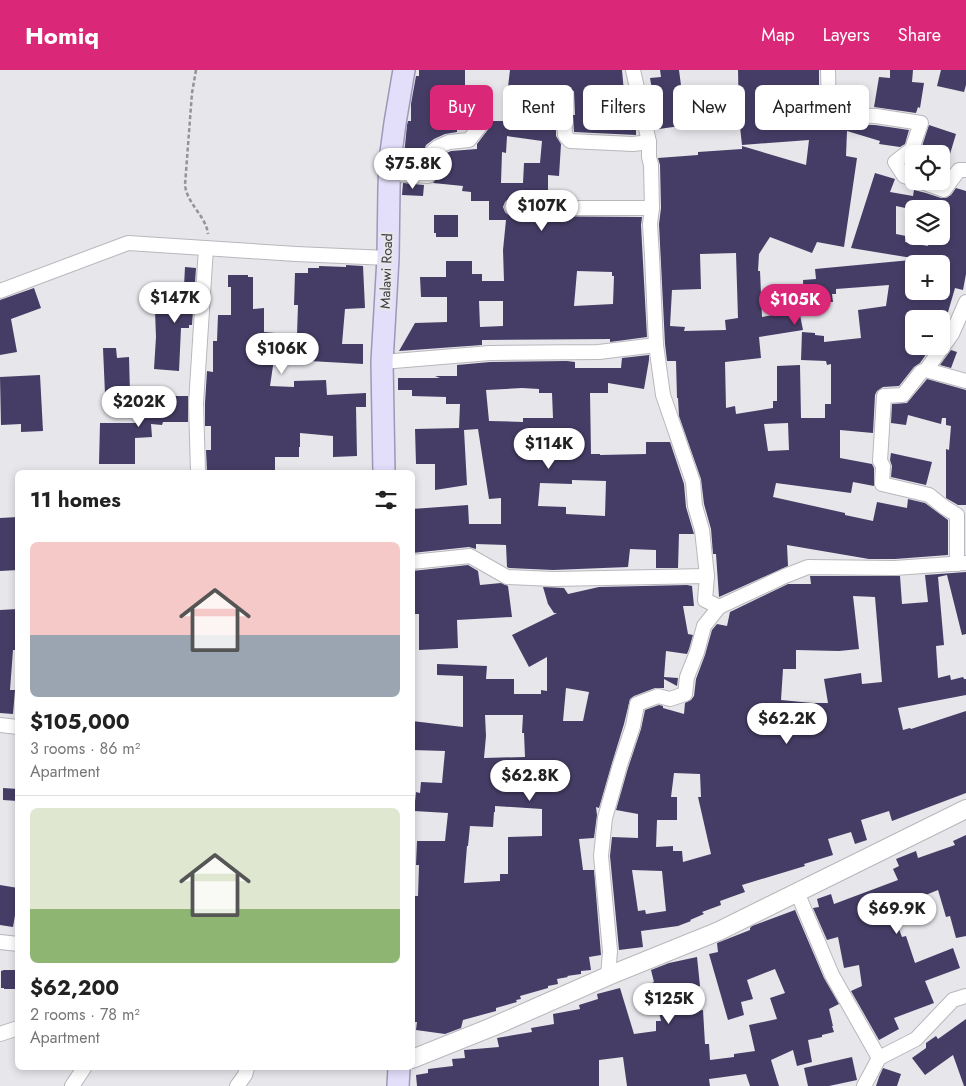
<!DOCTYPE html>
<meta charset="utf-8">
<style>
:root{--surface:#fff;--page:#f6f6f6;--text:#222;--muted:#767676;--line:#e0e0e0;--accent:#db2777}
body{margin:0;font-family:Jost,sans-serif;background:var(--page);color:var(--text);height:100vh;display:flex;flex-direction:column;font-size:19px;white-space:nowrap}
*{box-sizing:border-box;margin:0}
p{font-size:16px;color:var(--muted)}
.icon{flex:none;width:28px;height:28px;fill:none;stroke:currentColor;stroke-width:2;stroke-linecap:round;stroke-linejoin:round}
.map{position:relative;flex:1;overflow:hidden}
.panel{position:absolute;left:15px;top:400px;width:400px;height:600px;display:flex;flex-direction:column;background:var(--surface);border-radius:8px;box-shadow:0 2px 8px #0003}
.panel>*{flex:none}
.banner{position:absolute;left:430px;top:15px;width:460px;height:45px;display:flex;gap:10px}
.controls{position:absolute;left:905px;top:75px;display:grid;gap:10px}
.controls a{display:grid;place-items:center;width:45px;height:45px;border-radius:8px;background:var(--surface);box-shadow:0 2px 8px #0003;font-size:25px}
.price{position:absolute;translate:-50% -42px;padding:0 11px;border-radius:18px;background:#fff;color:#222;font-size:16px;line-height:32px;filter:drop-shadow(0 1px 2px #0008)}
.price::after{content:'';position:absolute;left:50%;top:30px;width:15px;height:11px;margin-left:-8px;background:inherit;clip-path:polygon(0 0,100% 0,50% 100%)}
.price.on{background:var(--accent);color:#fff}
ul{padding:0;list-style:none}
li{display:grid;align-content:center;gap:10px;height:265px;padding:0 15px}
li+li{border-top:1px solid var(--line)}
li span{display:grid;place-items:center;height:155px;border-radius:8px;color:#555}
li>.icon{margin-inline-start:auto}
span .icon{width:90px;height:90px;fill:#fffc;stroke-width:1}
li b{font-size:21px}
h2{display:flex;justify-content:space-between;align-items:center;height:60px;padding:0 15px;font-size:21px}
.tag{padding:0 18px;border-radius:8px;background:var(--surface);box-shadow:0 2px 8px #0003;font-size:18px;line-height:45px}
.tag.on{background:var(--accent);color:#fff}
header{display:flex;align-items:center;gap:30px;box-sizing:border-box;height:70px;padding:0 25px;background:var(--accent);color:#fff}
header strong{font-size:24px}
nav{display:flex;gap:28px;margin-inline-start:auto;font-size:18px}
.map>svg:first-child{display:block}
</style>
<header>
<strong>Homiq</strong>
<nav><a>Map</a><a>Layers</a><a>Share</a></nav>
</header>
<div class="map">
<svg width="966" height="1016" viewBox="0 0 966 1016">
<rect width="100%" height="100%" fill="#e6e6eb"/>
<g fill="#453d65" fill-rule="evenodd">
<polygon points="419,0 465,0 465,52 457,53 457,62 445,64 434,69 426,75 424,80 424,85 421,97 403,96 407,55 408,51 411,51 411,34 416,6 419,6"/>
<path d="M 510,0 L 622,0 L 624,22 L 628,22 L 628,44 L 631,45 L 631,56 L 636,56 L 636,65 L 574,62 L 573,45 L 575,45 L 574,21 L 551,17 L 551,20 L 532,17 L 528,48 L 556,51 L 556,66 L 561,74 L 559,106 L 548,105 L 548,129 L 512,128 L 507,130 L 505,132 L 503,137 L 505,142 L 507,144 L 512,146 L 642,147 L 641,155 L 647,267 L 610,272 L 610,269 L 482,270 L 482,275 L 399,281 L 415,253 L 447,252 L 447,227 L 421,227 L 420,207 L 446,207 L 446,191 L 472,191 L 472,204 L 482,204 L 482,211 L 504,211 L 503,180 L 506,150 L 489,150 L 489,131 L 471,131 L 471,122 L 462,121 L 463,116 L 433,113 L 437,108 L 442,85 L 451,81 L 477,79 L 477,74 L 490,57 L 488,51 L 504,51 ZM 507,66 L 542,71 L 540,93 L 524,93 L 523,113 L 501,113 L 502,82 L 506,83 ZM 577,201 L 612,202 L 612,206 L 614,206 L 613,234 L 574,236 ZM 479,231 L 503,231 L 503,256 L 480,257 Z"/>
<polygon points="660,0 679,0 682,23 681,24 687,55 659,59 650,8 661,7"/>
<path d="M 738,0 L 819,0 L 819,46 L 825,47 L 831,51 L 841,54 L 875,55 L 909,60 L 905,74 L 900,77 L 879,74 L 880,71 L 847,61 L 846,86 L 857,88 L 844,177 L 817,172 L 812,183 L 770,167 L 759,184 L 758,201 L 760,201 L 762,247 L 799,240 L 803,260 L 759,267 L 761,288 L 725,292 L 726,338 L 735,336 L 736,344 L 773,338 L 773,331 L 777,331 L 777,296 L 800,295 L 801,348 L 825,348 L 825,334 L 831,334 L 831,294 L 827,295 L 826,291 L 801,290 L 802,262 L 815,263 L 815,265 L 824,266 L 824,272 L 861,268 L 858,240 L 886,236 L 889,215 L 836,219 L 836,224 L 832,224 L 833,232 L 828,232 L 828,234 L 804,236 L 803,210 L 816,209 L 815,199 L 911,190 L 907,221 L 941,221 L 941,194 L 911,194 L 912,188 L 851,178 L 875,103 L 895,109 L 890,122 L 913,126 L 914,120 L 926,123 L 941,128 L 946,128 L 951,125 L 956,118 L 966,121 L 966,204 L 963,220 L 955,218 L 946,249 L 914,249 L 914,276 L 932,276 L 920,293 L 914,297 L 899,316 L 883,317 L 877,321 L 875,325 L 873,363 L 840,360 L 840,388 L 872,394 L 874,398 L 874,416 L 853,412 L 851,423 L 776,413 L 773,427 L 845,443 L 845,445 L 873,451 L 877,432 L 907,438 L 908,429 L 925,433 L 948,450 L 948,485 L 895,489 L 869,489 L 787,475 L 788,496 L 719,527 L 716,484 L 713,484 L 711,459 L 704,434 L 701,409 L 679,346 L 678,328 L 677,328 L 676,291 L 667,291 L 665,274 L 659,154 L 661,138 L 660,95 L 658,88 L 698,85 L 698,82 L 742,79 L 742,76 L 806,95 L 809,70 L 742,75 L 739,48 ZM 896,136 L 910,139 L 941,139 L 941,166 L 930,166 L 928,176 L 905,172 L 906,166 L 896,164 ZM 736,183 L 738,248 L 725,250 L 726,260 L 684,261 L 685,257 L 670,256 L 672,220 L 701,219 L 700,184 ZM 788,353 L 789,380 L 768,381 L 764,354 Z"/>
<polygon points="890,0 913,0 912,12 924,13 920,38 918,37 916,43 874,37 879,7 890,8"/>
<polygon points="941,0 966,0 966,15 964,22 937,16"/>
<polygon points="929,55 956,64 950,84 921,84 923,73"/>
<polygon points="403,113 424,115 423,126 402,125"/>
<polygon points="434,145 458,145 458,167 436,167 436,163 434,163"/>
<polygon points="346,195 363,196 365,238 345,239 342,274 363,274 363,294 274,289 270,316 294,317 294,311 326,310 327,325 366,323 366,337 356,337 357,386 333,387 333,366 300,363 300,377 299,377 299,387 275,387 275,402 207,402 206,380 211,380 211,356 205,356 205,333 207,301 213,302 213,271 217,271 218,245 231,245 231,217 228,217 228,205 248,205 248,207 253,207 253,239 264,238 264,262 297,265 298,235 294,235 295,203 308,203 308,198 319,198 319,196 346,197"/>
<polygon points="185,197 196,198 192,255 189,255 189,258 181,258 179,301 154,299 156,267 155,241 173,241 173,216 184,216"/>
<polygon points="34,218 41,238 11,249 17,282 0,285 0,230"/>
<polygon points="103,278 116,278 117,288 129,287 130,324 105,324"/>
<polygon points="951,280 957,282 951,298 940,295"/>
<path d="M 649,285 L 649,290 L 644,319 L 608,313 L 608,323 L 590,323 L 591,384 L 600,384 L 600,385 L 646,384 L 646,372 L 670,372 L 684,414 L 686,437 L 694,464 L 679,464 L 678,498 L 656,498 L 656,480 L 630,479 L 628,497 L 553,500 L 509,498 L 507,497 L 506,475 L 476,474 L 476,479 L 469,477 L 412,483 L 412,439 L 468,435 L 469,454 L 501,454 L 501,428 L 489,429 L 478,359 L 464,360 L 467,415 L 435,420 L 435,394 L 416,394 L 415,359 L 459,358 L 460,334 L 446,334 L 446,327 L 412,326 L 412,320 L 398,320 L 398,308 L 440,308 L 435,306 L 457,306 L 457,295 L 490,292 L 567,291 L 575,292 L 575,298 L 621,298 L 622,288 ZM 522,318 L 539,319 L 539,323 L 552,323 L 553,348 L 523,348 L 523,352 L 489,351 L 486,320 ZM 572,410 L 606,411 L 605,446 L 566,444 L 566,437 L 538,436 L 540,413 L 572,414 Z"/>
<polygon points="40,305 43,361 21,362 21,354 1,355 0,307"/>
<polygon points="927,309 966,320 966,435 958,435 946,428 946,379 949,380 951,356 946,355 946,348 942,348 941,354 908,345 906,355 891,353 892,334 907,333"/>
<polygon points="153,326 188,326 188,352 163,352 162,355 151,354 152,367 135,368 135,394 99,394 100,353 140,353 140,345 142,345 142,329 153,330"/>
<polygon points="891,383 932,392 926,415 891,407 892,396 890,390"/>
<polygon points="18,447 18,500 0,501 0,448"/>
<polygon points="468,495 478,501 480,515 501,513 508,516 512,547 457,550 458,578 419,580 419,544 412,544 412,501"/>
<path d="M 966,502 L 966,564 L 962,565 L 947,505 L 938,507 L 944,575 L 936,576 L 938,608 L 950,605 L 951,610 L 963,607 L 964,609 L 966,609 L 966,625 L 898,638 L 903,660 L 910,658 L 911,659 L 966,641 L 966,723 L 892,751 L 889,741 L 861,750 L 867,770 L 855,774 L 851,762 L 828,769 L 833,785 L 804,794 L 805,796 L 742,815 L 745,822 L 720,831 L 721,835 L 702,842 L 704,844 L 690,850 L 691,851 L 678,856 L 641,861 L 643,877 L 619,880 L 610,786 L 612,767 L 638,768 L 638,744 L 616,740 L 628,698 L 641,659 L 645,640 L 659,635 L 663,636 L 663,638 L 684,644 L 685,633 L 691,630 L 694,626 L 696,609 L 705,585 L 712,560 L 717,554 L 727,556 L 730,542 L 788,514 L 811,514 L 810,506 L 900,506 L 902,534 L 928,532 L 925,505 ZM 853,526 L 875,527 L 882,612 L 862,614 L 861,603 L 824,609 L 828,633 L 812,633 L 781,630 L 783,599 L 796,599 L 796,580 L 839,581 L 859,579 ZM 674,703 L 700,704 L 701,727 L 698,727 L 711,784 L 683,792 L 682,781 L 673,781 L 673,776 L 656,777 L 657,750 L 677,750 L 677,727 L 671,727 ZM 632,800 L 662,801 L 666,841 L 646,844 L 645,840 L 638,841 Z"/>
<path d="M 687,515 L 692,516 L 694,536 L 683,536 L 688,564 L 693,565 L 689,579 L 687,584 L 666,581 L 664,607 L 678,608 L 677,616 L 664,609 L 664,618 L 655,618 L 634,626 L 630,629 L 624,654 L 612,693 L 599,738 L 596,737 L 597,745 L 594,768 L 579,769 L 583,800 L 594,800 L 601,885 L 589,887 L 591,900 L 581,901 L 581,904 L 567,906 L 568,907 L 557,909 L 558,914 L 548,916 L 548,918 L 520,926 L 521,929 L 516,930 L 517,932 L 496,938 L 496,941 L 463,950 L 461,958 L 445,964 L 416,960 L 417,952 L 412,952 L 412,911 L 414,911 L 415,881 L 414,826 L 418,826 L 419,795 L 416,795 L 417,771 L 445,771 L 448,743 L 414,741 L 416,722 L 420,723 L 421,712 L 442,713 L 445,681 L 412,680 L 412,651 L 463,657 L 463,606 L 437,605 L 437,594 L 487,596 L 486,609 L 514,609 L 514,624 L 541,624 L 541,620 L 547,621 L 547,587 L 529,597 L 512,565 L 557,543 L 554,543 L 548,534 L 543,517 L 564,518 L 568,524 L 599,517 ZM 566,618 L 589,622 L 583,651 L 563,651 ZM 485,645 L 523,645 L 522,663 L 524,663 L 525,687 L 484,688 L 486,666 ZM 495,736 L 542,739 L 542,766 L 508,767 L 508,804 L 500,804 L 500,811 L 464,813 L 467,776 L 468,776 L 470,756 L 493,757 L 494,742 L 495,742 Z"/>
<polygon points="18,539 18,580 13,580 10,620 15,620 13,644 0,643 0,540"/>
<polygon points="3,718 18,719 18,731 3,730"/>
<polygon points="966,765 966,866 956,868 950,846 946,847 938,820 891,839 902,867 906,866 915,893 953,878 960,898 925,911 934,933 894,948 899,959 879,970 851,921 862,916 859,895 844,898 838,867 827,870 813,838 819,837 817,829 831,824 834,834 898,810 893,799 899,796 896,789 916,781 918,788 955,775 953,771"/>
<polygon points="0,815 18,818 18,828 13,857 0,855"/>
<polygon points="795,840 824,908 839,934 829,939 833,956 832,956 834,962 822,965 822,967 808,970 812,992 797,996 793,980 771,990 779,1016 750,1016 746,1004 709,1009 710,1016 627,1016 623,987 599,990 599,1016 417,1016 416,1005 428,1003 428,999 453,996 452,989 465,988 464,980 499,977 497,968 532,962 531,958 554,954 553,944 580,939 579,935 598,929 597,924 620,918 634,964 656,961 656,951 661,951 652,913 654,912 651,900 669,893 697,887 700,916 690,920 696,941 703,940 705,974 709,974 710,990 734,987 734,984 755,981 749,955 777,949 770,928 785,923 775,899 747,910 753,929 741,932 744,945 728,950 709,884 718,882 717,873 750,860 750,858 752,856"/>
<polygon points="4,900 18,900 18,919 4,919 4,918 1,918 1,901"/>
<polygon points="966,949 966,1016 964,1016 953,985 925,1005 912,988 926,978 926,973 936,966 938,969"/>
<polygon points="852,987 857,1010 829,1016 808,1016 804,998"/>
<polygon points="883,998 901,1004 897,1016 876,1016 879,1007"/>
</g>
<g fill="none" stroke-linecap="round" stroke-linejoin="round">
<g stroke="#b8b7bc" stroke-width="16">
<g id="minor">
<path d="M 828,0 L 829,37 C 831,42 837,44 843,45 L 876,46 L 921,53 L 912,79 L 895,92 L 904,106 L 914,109"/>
<polyline points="546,28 564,44 565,65 570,71 633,74 649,72"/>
<polyline points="390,104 428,106 433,85 432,82 438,77 449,72 469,70 481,55"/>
<polyline points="919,111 944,120 959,100 966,100"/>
<polyline points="512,137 544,138 652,138"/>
<polyline points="0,221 128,173 296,184 388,188"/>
<polyline points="382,292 490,283 599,282 656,275"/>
<polyline points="926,300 966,311"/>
<polyline points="198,402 196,333 206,178"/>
<polyline points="412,492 470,486 507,507 553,509 707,506"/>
<polyline points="957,494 957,445 944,437 929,425 882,414 883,396 880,391 884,326 903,325 921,302 926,300 952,264 966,232"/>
<polyline points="719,537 785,506 808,497 895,498 965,493"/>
<polyline points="0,655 18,657"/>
<polyline points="797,822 832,905 879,988"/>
<polyline points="0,872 18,874"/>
<polyline points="608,906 610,881 601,786 605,748 620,695 633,656 637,634 658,626 670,629 685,624 687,607 697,582 704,556 719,537 705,530 707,506 702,460 695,436 693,412 663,325 656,275 652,186 650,154 652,138 651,95 649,87 649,72 633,0"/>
<polyline points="0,964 18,958"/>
<polyline points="72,1016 84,998"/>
<polyline points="237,1016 245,1005 247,998"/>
<polyline points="864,1016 879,988 916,969 953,930 966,926"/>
</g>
</g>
<g stroke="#b8b7bc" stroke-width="20">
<polyline id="tertiary" points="412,989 492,957 608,906 719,861 966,739"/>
</g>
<g stroke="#9c98b6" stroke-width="24">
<g id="primary">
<polyline points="384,402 382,292 388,188 389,118 390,90 395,53 404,0"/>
<polyline points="398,1016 399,998"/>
</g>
</g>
<path stroke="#949497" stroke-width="2.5" stroke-dasharray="4 2.5" stroke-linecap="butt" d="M 196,0 L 192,23 L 185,115 C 187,134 206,146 208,164"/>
<use href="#minor" stroke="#fff" stroke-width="14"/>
<use href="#tertiary" stroke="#fff" stroke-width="18"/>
<use href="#primary" stroke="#e3dffb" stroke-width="21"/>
</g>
<g text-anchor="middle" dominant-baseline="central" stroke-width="5" stroke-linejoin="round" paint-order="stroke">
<g font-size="14" fill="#3a3a3c" stroke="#e6e6eb">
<text transform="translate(386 201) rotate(-88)">Malawi Road</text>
</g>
</g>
</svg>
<div class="controls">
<a><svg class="icon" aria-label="locate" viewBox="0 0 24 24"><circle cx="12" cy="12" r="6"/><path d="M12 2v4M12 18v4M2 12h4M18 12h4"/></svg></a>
<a><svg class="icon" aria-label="layers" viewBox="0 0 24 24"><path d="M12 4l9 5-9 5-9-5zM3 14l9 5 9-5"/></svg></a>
<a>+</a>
<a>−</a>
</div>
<b class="price" style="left:413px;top:120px">$75.8K</b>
<b class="price" style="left:542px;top:162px">$107K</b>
<b class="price" style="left:175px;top:254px">$147K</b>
<b class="price on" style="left:795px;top:256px">$105K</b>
<b class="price" style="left:282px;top:305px">$106K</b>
<b class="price" style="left:139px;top:358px">$202K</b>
<b class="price" style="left:549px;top:400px">$114K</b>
<b class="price" style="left:787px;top:675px">$62.2K</b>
<b class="price" style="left:530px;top:732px">$62.8K</b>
<b class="price" style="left:897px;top:865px">$69.9K</b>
<b class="price" style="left:669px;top:955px">$125K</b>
<div class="banner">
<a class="tag on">Buy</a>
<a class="tag">Rent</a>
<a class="tag">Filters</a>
<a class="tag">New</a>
<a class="tag">Apartment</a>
</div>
<section class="panel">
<h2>11 homes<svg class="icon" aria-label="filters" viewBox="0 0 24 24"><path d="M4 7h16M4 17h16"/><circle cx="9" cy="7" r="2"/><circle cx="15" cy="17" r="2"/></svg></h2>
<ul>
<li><span style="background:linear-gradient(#f6c9c9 60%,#9aa5b1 0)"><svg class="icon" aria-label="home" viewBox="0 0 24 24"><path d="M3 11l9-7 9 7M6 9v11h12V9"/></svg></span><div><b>$105,000</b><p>3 rooms · 86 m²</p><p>Apartment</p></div></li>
<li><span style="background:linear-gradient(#dfe7d0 65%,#8fb573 0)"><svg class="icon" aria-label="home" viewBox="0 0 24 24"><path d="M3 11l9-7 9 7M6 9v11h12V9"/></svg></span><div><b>$62,200</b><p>2 rooms · 78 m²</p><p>Apartment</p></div></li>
</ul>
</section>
</div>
